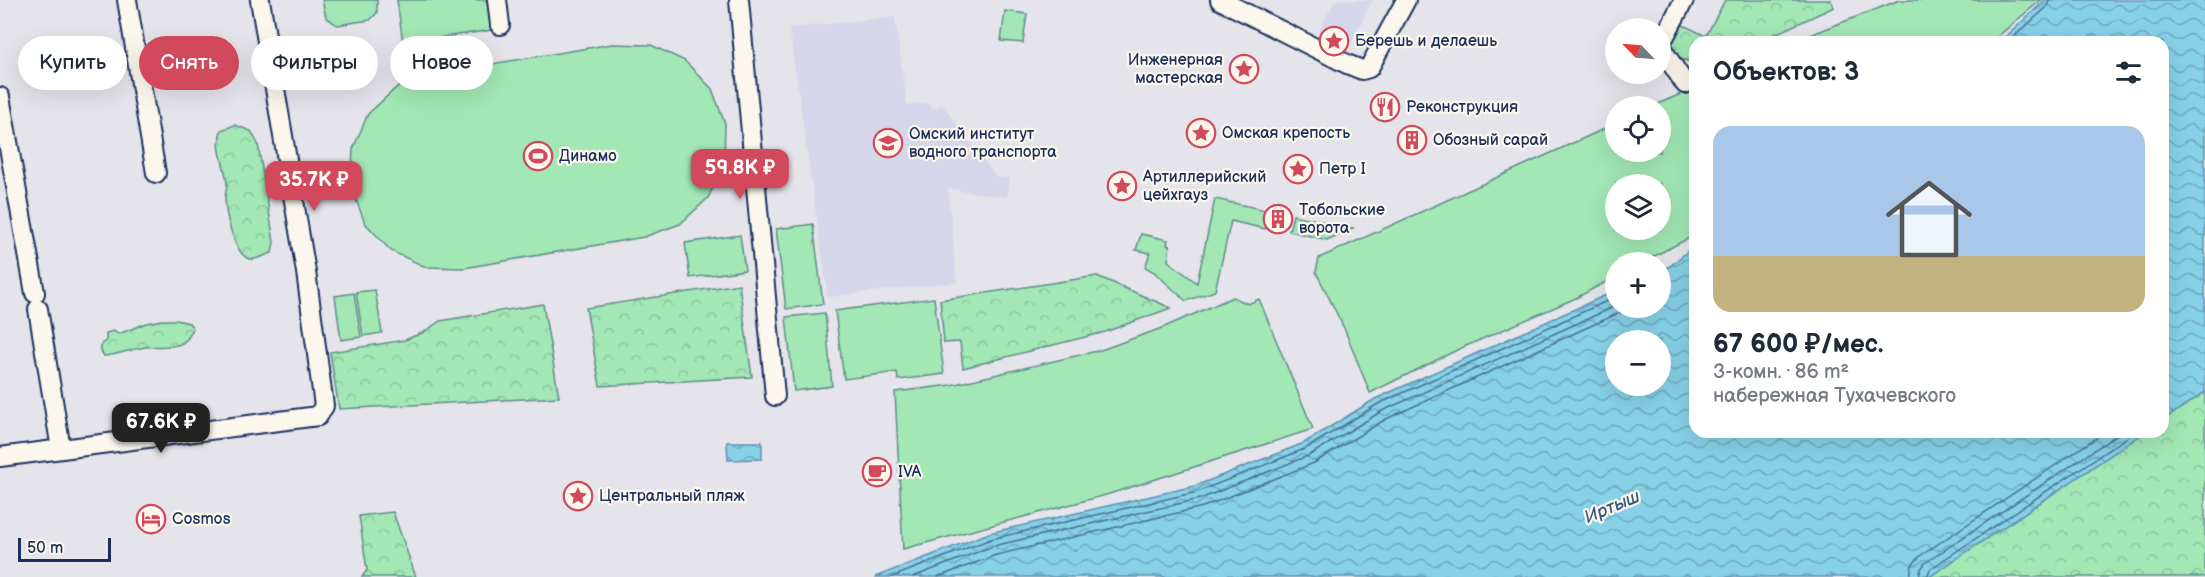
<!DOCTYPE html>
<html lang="ru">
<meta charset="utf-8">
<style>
:root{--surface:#fff;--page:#f6f6f7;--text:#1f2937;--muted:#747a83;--line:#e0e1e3;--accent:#d1495b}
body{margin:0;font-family:"Balsamiq Sans",sans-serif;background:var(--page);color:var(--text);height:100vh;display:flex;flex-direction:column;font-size:22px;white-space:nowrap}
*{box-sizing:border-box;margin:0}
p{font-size:20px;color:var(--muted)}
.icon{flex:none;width:33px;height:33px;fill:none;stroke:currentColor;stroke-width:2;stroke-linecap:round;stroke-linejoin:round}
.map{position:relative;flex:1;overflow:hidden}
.drawer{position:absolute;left:1689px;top:36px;width:480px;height:402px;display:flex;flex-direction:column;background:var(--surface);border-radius:18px;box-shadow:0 6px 24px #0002}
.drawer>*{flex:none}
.banner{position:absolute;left:18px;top:36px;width:570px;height:54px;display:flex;gap:12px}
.needle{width:39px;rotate:295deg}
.fabs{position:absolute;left:1605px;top:18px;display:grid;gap:12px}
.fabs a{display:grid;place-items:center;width:66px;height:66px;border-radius:50%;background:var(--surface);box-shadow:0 6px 24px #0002;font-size:30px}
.scale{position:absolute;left:18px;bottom:15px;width:93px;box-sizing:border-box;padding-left:6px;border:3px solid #1b2f5e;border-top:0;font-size:16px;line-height:21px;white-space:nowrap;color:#1b2f5e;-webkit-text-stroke:4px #fbf7ec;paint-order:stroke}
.price{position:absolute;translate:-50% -51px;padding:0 14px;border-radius:12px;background:var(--accent);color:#fff;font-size:20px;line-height:39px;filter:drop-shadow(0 2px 3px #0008)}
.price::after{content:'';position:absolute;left:50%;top:36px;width:18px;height:14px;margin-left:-9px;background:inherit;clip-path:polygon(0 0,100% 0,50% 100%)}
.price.on{background:#222;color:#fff}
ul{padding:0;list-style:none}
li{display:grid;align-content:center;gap:12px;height:318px;padding:0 24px}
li+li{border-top:2px solid var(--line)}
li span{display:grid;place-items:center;height:186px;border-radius:18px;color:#555}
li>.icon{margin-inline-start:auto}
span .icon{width:108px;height:108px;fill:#fffc;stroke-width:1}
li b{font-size:26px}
h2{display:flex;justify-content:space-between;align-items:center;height:72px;padding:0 24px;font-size:26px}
.tag{padding:0 21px;border-radius:27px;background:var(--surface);box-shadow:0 6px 24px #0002;font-size:21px;line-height:54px}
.tag.on{background:var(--accent);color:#fff}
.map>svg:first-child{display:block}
</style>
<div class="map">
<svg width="2205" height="577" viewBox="0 0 2205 577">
<defs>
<pattern id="forest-crowns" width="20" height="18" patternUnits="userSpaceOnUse" patternTransform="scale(1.5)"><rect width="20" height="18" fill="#a2e7b4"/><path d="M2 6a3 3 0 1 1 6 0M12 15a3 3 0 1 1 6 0" fill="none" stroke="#8bc69d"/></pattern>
<pattern id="water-waves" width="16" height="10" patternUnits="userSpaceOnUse" patternTransform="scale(1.5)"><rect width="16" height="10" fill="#87d1e7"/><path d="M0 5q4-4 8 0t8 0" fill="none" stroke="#6eaabe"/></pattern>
</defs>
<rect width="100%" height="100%" fill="#e5e4eb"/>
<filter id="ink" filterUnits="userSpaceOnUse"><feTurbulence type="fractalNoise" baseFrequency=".0167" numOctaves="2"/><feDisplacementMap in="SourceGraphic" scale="12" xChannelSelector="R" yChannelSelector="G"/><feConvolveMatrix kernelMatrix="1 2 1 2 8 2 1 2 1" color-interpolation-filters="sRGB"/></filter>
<g filter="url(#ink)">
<g fill="#d6d6ea">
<polygon points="1335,0 1373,0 1348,48 1318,33"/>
<polygon points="895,17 907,105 929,103 933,109 942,104 996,177 1010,178 1007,197 948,189 957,282 828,297 789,28"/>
</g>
<g fill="#a2e7b4" stroke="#5e8b89" stroke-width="1.5" fill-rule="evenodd">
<polygon points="322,0 377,0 377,13 370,20 337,25 326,17"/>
<polygon points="397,0 487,0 492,30 403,43"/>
<path d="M 1899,0 L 2041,0 L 1991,42 L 1795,42 C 1829,26 1864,15 1899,0 Z"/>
<polygon points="1005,11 1027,14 1023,43 1001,41"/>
<polygon points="612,44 651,45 685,61 712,89 725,124 724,163 708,198 680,224 644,237 464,268 426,267 391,251 365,223 351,187 353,149 368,114 396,88 432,74"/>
<path d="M 1695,88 L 1695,235 L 1643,262 L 1616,262 L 1615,277 L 1576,298 L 1457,350 L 1370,393 L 1344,328 L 1316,272 L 1319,258 L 1615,124 L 1616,152 L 1660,152 L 1660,106 L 1653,106 ZM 1616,184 L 1660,184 L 1660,230 L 1616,230 Z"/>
<polygon points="1215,199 1270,211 1266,229 1231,221 1215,291 1186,301 1154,272 1145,267 1150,253 1136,250 1141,234 1168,240 1167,245 1170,246 1168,261 1197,283"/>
<polygon points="1293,215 1353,228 1327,240 1289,231"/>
<polygon points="813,224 823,304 786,309 776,229"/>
<polygon points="740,235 745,270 690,278 685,243"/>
<polygon points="375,290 382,333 363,336 356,292"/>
<polygon points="354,293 361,337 341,340 335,296"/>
<polygon points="1233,297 1248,304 1259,299 1313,429 1106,495 903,549 895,392 951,385 1101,350 1162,328"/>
<polygon points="934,298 944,374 898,380 897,372 844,379 835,311"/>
<polygon points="825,313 832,386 794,391 786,317"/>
</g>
<g fill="url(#forest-crowns)" stroke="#5e8b89" stroke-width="1.5">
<polygon points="1725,0 1831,0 1834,7 1758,42 1695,42 1695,63 1676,58 1666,45 1679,23 1706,36"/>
<path d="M 235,125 L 251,131 L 258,144 L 274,242 L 272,253 C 264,255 254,262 247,258 C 234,251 225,213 225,198 C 225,194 227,189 227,185 C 226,164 215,152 221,130 Z"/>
<polygon points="1097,276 1171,308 1105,332 963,368 960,342 944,343 940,300"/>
<polygon points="739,284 752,377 600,386 586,308"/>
<polygon points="543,304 559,397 339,409 330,352 405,340 424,332 440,321"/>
<path d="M 162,320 L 176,320 L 189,323 L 193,328 C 184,355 161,343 141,348 C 128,350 117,355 104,356 C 100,351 100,349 102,343 L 106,341 L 106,333 L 113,331 L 119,334 L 146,323 Z"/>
<polygon points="2205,392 2205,577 1929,577 2145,432 2163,432 2163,420"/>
<polygon points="393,512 416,577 362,577 367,570 359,516"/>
</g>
<g fill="url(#water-waves)" stroke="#5c90b0" stroke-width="1.5" fill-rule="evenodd">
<polygon points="2045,0 2205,0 2205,392 2163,420 2163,42 1997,42 2010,33"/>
<path d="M 1695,245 L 1695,432 L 2145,432 L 1929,577 L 875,577 L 989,533 L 1195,486 L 1304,443 L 1375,399 L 1615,291 L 1616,308 L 1660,308 L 1661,270 L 1670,266 ZM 1616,340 L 1660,340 L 1660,386 L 1616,386 Z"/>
<polygon points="727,442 762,442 762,459 728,460"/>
</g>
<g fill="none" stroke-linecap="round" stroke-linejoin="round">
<g stroke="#467095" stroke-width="1.5">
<polyline points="2008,42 2047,7 2049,0"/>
<polyline points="892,577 991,539 1197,492 1307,448 1378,404 1616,297"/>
<polyline points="913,577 993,546 1200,499 1310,455 1382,411 1616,306"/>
<polyline points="938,577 996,555 1203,507 1314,463 1386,419 1630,308"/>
<polyline points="1910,577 1912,565 1920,556 2105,432"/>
<polyline points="1919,577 1921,569 1925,563 2121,432"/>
<polyline points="1927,577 1930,569 2135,432"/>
</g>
<g stroke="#1b2f5e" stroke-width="22">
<g id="minor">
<polyline points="127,0 156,173"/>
<polyline points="497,0 500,25"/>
<polyline points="739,0 775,396"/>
<polyline points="1220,0 1347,64 1362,70 1369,68 1406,0"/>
<polyline points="1660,45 1684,0"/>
<polyline points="1660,46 1685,84"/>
<polyline points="0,97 35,293"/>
<polyline points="38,309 61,449"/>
<polyline points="0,457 318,416 324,406 306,272 260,0"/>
</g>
</g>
<use href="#minor" stroke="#fbf7ec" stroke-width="18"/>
</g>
</g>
<defs>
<g id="sight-ring" transform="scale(1.5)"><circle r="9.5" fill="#fbf7ec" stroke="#d1495b" stroke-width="1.5"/><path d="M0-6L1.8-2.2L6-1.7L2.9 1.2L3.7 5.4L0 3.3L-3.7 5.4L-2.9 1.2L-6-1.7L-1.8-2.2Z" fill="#d1495b"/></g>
<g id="restaurant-ring" transform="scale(1.5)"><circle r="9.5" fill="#fbf7ec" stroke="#d1495b" stroke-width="1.5"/><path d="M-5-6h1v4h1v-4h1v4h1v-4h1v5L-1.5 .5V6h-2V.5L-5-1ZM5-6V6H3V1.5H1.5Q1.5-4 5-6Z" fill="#d1495b"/></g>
<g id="building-ring" transform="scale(1.5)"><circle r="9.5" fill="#fbf7ec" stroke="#d1495b" stroke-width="1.5"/><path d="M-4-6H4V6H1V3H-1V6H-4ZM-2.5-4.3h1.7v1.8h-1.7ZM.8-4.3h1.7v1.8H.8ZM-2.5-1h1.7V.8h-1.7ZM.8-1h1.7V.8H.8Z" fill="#d1495b"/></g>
<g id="university-ring" transform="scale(1.5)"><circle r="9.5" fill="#fbf7ec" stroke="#d1495b" stroke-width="1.5"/><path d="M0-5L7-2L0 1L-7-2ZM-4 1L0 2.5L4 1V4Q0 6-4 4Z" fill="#d1495b"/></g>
<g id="stadium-ring" transform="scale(1.5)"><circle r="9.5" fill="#fbf7ec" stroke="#d1495b" stroke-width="1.5"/><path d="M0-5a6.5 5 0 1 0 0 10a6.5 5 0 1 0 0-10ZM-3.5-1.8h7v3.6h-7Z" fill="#d1495b"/></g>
<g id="cafe-ring" transform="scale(1.5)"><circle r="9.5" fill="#fbf7ec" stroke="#d1495b" stroke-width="1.5"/><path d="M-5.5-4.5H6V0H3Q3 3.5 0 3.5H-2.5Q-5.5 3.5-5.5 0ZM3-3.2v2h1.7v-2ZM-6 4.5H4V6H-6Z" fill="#d1495b"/></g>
<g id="hotel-ring" transform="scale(1.5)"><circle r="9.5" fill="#fbf7ec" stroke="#d1495b" stroke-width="1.5"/><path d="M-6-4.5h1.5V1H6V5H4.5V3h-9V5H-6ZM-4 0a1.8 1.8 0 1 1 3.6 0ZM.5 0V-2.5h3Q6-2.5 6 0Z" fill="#d1495b"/></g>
</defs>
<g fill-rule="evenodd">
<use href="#sight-ring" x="1334" y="41"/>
<use href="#sight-ring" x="1244" y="69"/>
<use href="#restaurant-ring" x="1385" y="107"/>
<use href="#sight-ring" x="1201" y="133"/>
<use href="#building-ring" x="1412" y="140"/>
<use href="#university-ring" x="888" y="143"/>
<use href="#stadium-ring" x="538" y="156"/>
<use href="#sight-ring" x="1298" y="169"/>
<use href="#sight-ring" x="1122" y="186"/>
<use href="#building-ring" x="1278" y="219"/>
<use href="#cafe-ring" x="877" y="472"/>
<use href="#sight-ring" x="578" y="496"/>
<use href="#hotel-ring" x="151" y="519"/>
</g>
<g text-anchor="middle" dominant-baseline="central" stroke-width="4.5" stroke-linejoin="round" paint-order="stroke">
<g font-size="16" fill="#1b2f5e" stroke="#fbf7ec" text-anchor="start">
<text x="1355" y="41">Берешь и делаешь</text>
<text x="1223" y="60" text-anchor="end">Инженерная<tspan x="1223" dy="18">мастерская</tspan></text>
<text x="1406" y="107">Реконструкция</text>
<text x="1222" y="133">Омская крепость</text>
<text x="909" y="134">Омский институт<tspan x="909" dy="18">водного транспорта</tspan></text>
<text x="1433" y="140">Обозный сарай</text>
<text x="559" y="156">Динамо</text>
<text x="1319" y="169">Петр I</text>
<text x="1143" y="177">Артиллерийский<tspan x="1143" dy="18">цейхгауз</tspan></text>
<text x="1299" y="210">Тобольские<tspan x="1299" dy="18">ворота</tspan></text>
<text x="898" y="472">IVA</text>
<text x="599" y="496">Центральный пляж</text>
<text x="172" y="519">Cosmos</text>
</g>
<g font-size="18" font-style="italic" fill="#365880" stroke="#fbf7ec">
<text transform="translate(1612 507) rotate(-23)">Иртыш</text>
</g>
</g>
</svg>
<div class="fabs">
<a><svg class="needle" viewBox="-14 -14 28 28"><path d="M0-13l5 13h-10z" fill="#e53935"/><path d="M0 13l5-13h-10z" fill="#747a83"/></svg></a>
<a><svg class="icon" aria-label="locate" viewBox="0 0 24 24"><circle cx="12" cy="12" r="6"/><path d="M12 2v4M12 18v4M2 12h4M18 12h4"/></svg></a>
<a><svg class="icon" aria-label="layers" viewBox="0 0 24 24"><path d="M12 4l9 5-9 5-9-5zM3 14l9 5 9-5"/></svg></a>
<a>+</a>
<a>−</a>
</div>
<div class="scale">50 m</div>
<b class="price" style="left:740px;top:200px">59.8K ₽</b>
<b class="price" style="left:314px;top:212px">35.7K ₽</b>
<b class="price on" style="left:161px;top:454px">67.6K ₽</b>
<div class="banner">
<a class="tag">Купить</a>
<a class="tag on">Снять</a>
<a class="tag">Фильтры</a>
<a class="tag">Новое</a>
</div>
<section class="drawer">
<h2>Объектов: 3<svg class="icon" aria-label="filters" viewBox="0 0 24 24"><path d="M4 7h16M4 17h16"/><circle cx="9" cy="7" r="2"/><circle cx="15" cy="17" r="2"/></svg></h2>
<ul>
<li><span style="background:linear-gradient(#a9c7e8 70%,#c2b280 0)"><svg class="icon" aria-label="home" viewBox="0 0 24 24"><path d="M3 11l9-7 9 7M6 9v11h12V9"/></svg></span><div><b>67 600 ₽/мес.</b><p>3-комн. · 86 m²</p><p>набережная Тухачевского</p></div></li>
</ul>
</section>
</div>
